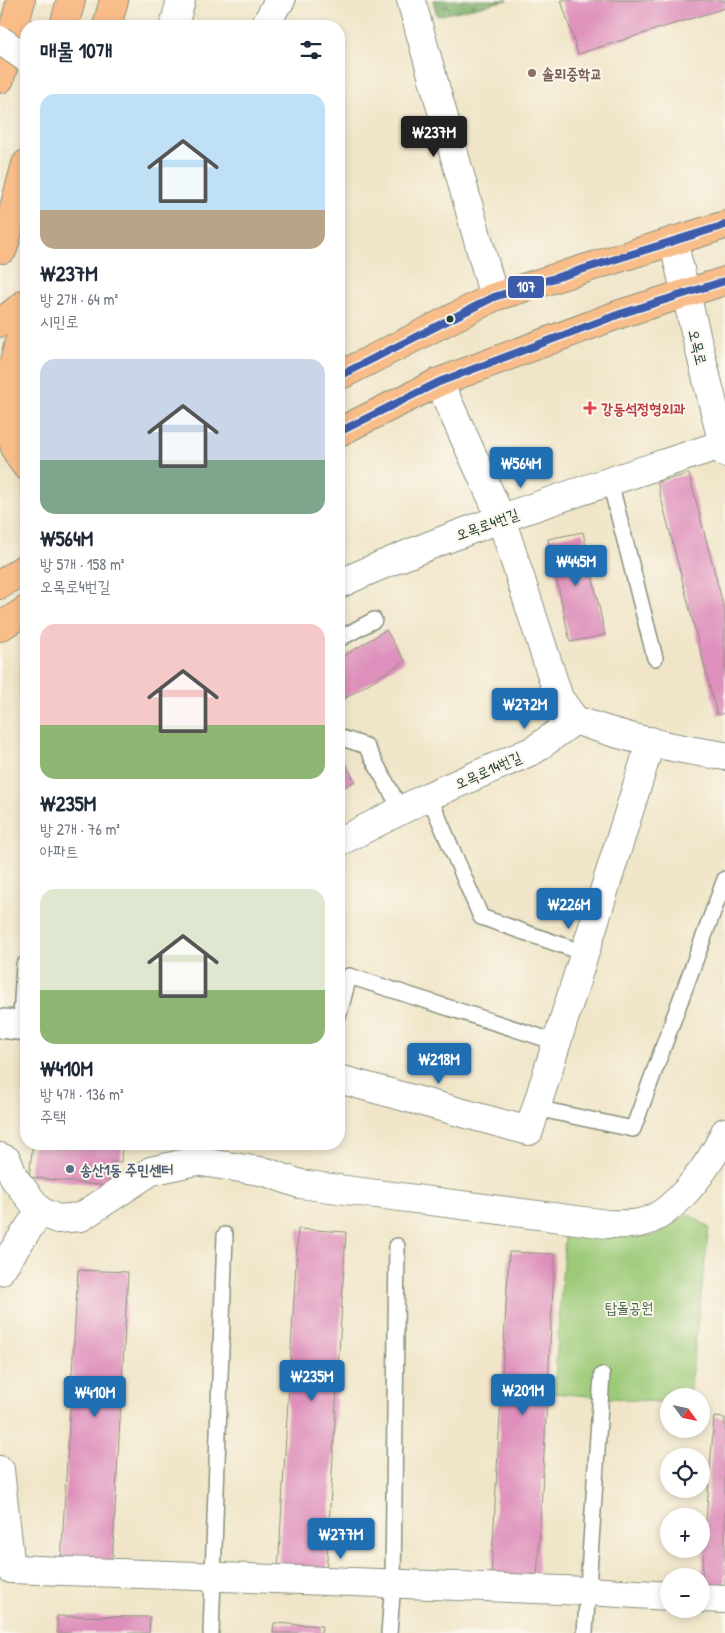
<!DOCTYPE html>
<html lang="ko">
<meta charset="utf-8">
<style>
:root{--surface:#fff;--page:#f2f2f3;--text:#1f2937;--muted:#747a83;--accent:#1f6fb2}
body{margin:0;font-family:"Patrick Hand","Poor Story",sans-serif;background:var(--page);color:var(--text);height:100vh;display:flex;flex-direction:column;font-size:19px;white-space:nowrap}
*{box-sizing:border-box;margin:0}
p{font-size:16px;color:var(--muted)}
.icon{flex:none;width:28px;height:28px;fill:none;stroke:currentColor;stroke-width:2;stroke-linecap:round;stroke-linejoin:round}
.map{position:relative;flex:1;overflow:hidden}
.drawer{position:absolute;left:20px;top:20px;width:325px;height:1130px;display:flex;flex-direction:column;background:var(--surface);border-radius:20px;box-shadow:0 2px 8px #0003}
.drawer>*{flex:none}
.needle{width:32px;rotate:123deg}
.tools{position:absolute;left:660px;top:1388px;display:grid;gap:10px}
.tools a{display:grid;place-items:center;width:50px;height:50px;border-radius:50%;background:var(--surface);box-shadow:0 2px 8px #0003;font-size:25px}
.price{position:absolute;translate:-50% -42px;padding:0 11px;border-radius:5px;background:var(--accent);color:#fff;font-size:16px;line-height:32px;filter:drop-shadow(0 1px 2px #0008)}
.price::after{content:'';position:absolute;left:50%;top:30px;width:15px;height:11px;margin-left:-8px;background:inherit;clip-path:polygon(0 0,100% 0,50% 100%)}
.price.current{background:#222;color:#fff}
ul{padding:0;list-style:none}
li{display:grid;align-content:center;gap:10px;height:265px;padding:0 20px}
li span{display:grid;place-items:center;height:155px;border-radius:15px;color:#555}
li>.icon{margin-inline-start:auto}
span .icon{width:90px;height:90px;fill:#fffc;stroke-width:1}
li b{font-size:21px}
h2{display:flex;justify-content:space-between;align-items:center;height:60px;padding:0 20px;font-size:21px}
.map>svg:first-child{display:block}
</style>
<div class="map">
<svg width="725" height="1633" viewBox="0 0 725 1633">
<defs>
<pattern id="forest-firs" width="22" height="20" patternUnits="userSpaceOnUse" patternTransform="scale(1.25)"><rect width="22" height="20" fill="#7eae68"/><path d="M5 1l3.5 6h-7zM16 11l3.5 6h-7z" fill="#678f56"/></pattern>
</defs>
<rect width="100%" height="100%" fill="#fbf7ec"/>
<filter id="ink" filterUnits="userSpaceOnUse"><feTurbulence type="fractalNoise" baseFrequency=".02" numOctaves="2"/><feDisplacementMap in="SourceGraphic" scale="10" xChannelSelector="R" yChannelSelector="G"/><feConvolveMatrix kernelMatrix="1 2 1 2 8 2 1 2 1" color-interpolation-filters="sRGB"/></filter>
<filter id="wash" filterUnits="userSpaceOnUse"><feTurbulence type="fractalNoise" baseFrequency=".0096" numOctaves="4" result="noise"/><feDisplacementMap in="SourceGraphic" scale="20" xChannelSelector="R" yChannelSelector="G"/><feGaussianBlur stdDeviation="1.12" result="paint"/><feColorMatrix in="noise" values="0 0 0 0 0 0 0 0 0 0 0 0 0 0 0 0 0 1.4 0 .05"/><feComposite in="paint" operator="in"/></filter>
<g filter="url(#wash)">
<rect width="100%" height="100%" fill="#f0e5c8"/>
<polygon fill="url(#forest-firs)" stroke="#4e764e" points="433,0 508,0 437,16"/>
<polygon fill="#9dca78" stroke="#5e8456" points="689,1214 709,1228 689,1396 669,1396 669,1403 554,1393 565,1235 653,1236"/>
<g id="blocks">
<g fill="#de8fbb">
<polygon points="561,0 725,0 725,8 578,54"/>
<polygon points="689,474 725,612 725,713 717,715 657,482"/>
<polygon points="583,532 605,635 570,642 548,539"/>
<polygon points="386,630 405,661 339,702 339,659"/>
<polygon points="339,752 355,781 339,790"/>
<polygon points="33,1144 98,1144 122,1147 121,1162 111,1161 108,1186 29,1177"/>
<polygon points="298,1229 346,1232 326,1576 278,1573"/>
<polygon points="509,1252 555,1254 537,1581 491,1579"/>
<polygon points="78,1270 128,1272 112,1566 61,1563"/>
<polygon points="714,1417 725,1418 725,1589 701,1587"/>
<polygon points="57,1616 150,1617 149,1633 57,1633"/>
<polygon points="274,1623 322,1626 321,1633 273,1633"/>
</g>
</g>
</g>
<g filter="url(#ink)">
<use href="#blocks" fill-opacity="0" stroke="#88917e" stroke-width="1"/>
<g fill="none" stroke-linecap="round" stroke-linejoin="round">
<g stroke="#88917e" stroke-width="18">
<g id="lane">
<polyline points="610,482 655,658"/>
<polyline points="339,639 374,620"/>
<polyline points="339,737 366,746 401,810"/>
<polyline points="429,796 481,917 584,953"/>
<polyline points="339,1014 349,976 556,1042"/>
<polyline points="0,1017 21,1018 24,965 26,964"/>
<polyline points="0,1030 26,1033"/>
<polyline points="536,1108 633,1129 725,879"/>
<polyline points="211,1633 225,1235"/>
<polyline points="389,1633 393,1583 397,1246"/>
<polyline points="585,1633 602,1375"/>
</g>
</g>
<g stroke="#88917e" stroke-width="30">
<g id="street">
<polyline points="411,0 494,297"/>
<polyline points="174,26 181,0"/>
<polyline points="265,26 278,2 281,0"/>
<polyline points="673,241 725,453"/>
<polyline points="439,382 501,518 559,698 575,720"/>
<path d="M 339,584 C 463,527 594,487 723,444"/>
<path d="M 339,842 L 429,796 L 534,750 L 575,720 C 623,737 675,749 725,756"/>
<polyline points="339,1079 529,1131 651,741"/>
<polyline points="0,1157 7,1160 14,1178 40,1211"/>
<path d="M 0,1271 L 40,1211 L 57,1219 L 81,1217 L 151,1171 L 195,1161 L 266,1172 L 300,1184 L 607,1224 C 618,1224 629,1225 639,1223 C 673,1218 712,1162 725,1132"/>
<polyline points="0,1470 11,1569 587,1591 669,1596"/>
<polyline points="701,1598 725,1599"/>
</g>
</g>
<g stroke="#88917e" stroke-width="30">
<g id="primary">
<polyline points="339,376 494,297 725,225"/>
<path d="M 9,392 C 9,418 8,445 26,466"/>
<polyline points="339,432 439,382 620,314 725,281"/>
<polyline points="0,585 26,567"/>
<polyline points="0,627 26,610"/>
</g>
</g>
<g stroke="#88917e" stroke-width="30">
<g id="highway">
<polyline points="64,26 71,0"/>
<polyline points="107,26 114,0"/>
<polyline points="0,79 21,0"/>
<polyline points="3,249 26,164"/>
<polyline points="0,323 26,303"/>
<polyline points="0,419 26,314"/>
</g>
</g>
<use href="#lane" stroke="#fff" stroke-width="15"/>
<use href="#street" stroke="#fff" stroke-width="28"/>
<use href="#primary" stroke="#f8bd89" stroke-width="28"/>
<use href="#highway" stroke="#f8bd89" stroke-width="28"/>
<g stroke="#88917e" stroke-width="30" stroke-linecap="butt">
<polyline id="street-bridge" points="0,40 26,58"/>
</g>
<use href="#street-bridge" stroke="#fff" stroke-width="28"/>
<g stroke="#fbf7ec" stroke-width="11">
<g id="bus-1">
<polyline points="339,376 494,297 725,225"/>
<polyline points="339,432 439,382 620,314 725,281"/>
</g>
</g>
<use href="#bus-1" stroke="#3d5bab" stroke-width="8"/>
</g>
</g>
<circle fill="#8d6e63" stroke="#fbf7ec" stroke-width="2" cx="532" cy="73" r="5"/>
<circle fill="#1f3d34" stroke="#fbf7ec" stroke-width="2" cx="450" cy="319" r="4.5"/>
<path fill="#e0444e" stroke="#fbf7ec" stroke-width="2" d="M587.5 400.5h5v5h5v5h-5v5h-5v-5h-5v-5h5z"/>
<circle fill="#5c6f8a" stroke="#fbf7ec" stroke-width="2" cx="70" cy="1169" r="5"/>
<g text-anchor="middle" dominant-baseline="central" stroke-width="4" stroke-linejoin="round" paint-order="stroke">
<g font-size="15" font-weight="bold" fill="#785e54" stroke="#fbf7ec" text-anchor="start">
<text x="542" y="73">솔뫼중학교</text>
</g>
<g font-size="15" fill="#1f3d34" stroke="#fbf7ec">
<text transform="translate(698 347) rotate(76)">오목로</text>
<text transform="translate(487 524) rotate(-20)">오목로4번길</text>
<text transform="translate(488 770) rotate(-24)">오목로14번길</text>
</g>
<g font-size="15" font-weight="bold" fill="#be3a42" stroke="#fbf7ec" text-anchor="start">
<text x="601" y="408">강동석정형외과</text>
</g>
<g font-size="15" font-weight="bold" fill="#4e5e75" stroke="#fbf7ec" text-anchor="start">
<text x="80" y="1169">송산1동 주민센터</text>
</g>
<g font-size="15" fill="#3e6045" stroke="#fbf7ec">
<text x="629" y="1307">탑돌공원</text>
</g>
</g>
<rect stroke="#fbf7ec" stroke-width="2" x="507" y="275" width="38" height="24" rx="5" fill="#3d5bab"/>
<g font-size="14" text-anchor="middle" font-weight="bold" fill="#fff">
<text x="526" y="292">107</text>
</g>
</svg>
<div class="tools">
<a><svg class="needle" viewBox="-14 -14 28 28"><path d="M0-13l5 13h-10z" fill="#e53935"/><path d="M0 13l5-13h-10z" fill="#747a83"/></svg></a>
<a><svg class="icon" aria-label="locate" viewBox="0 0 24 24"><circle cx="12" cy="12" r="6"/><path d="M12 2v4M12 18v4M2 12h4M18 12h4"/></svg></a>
<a>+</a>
<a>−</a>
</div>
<b class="price current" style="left:434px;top:158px">₩237M</b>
<b class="price" style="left:521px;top:489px">₩564M</b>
<b class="price" style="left:576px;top:587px">₩445M</b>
<b class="price" style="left:525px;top:730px">₩272M</b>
<b class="price" style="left:569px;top:930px">₩226M</b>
<b class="price" style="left:439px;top:1085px">₩218M</b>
<b class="price" style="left:312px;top:1402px">₩235M</b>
<b class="price" style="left:523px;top:1416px">₩201M</b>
<b class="price" style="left:95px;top:1418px">₩410M</b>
<b class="price" style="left:341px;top:1560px">₩277M</b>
<section class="drawer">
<h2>매물 10개<svg class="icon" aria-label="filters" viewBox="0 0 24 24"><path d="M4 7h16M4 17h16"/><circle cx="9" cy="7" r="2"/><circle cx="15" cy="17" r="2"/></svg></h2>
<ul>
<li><span style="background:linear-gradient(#bfe0f5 75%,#b9a48a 0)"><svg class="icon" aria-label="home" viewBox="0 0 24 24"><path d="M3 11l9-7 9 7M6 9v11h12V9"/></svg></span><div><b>₩237M</b><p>방 2개 · 64 m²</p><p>시민로</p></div></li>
<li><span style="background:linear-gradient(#c9d6e8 65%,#7fa58c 0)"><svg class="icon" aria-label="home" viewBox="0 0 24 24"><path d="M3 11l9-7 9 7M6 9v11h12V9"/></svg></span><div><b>₩564M</b><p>방 5개 · 158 m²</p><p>오목로4번길</p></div></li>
<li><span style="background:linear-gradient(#f6c9c9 65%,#8fb573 0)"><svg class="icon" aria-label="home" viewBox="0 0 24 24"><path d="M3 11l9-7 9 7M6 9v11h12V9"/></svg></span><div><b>₩235M</b><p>방 2개 · 76 m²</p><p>아파트</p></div></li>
<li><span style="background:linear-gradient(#dfe7d0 65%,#8fb573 0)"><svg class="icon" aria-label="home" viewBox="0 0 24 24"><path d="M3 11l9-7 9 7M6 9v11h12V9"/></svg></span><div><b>₩410M</b><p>방 4개 · 136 m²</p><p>주택</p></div></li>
</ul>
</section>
</div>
